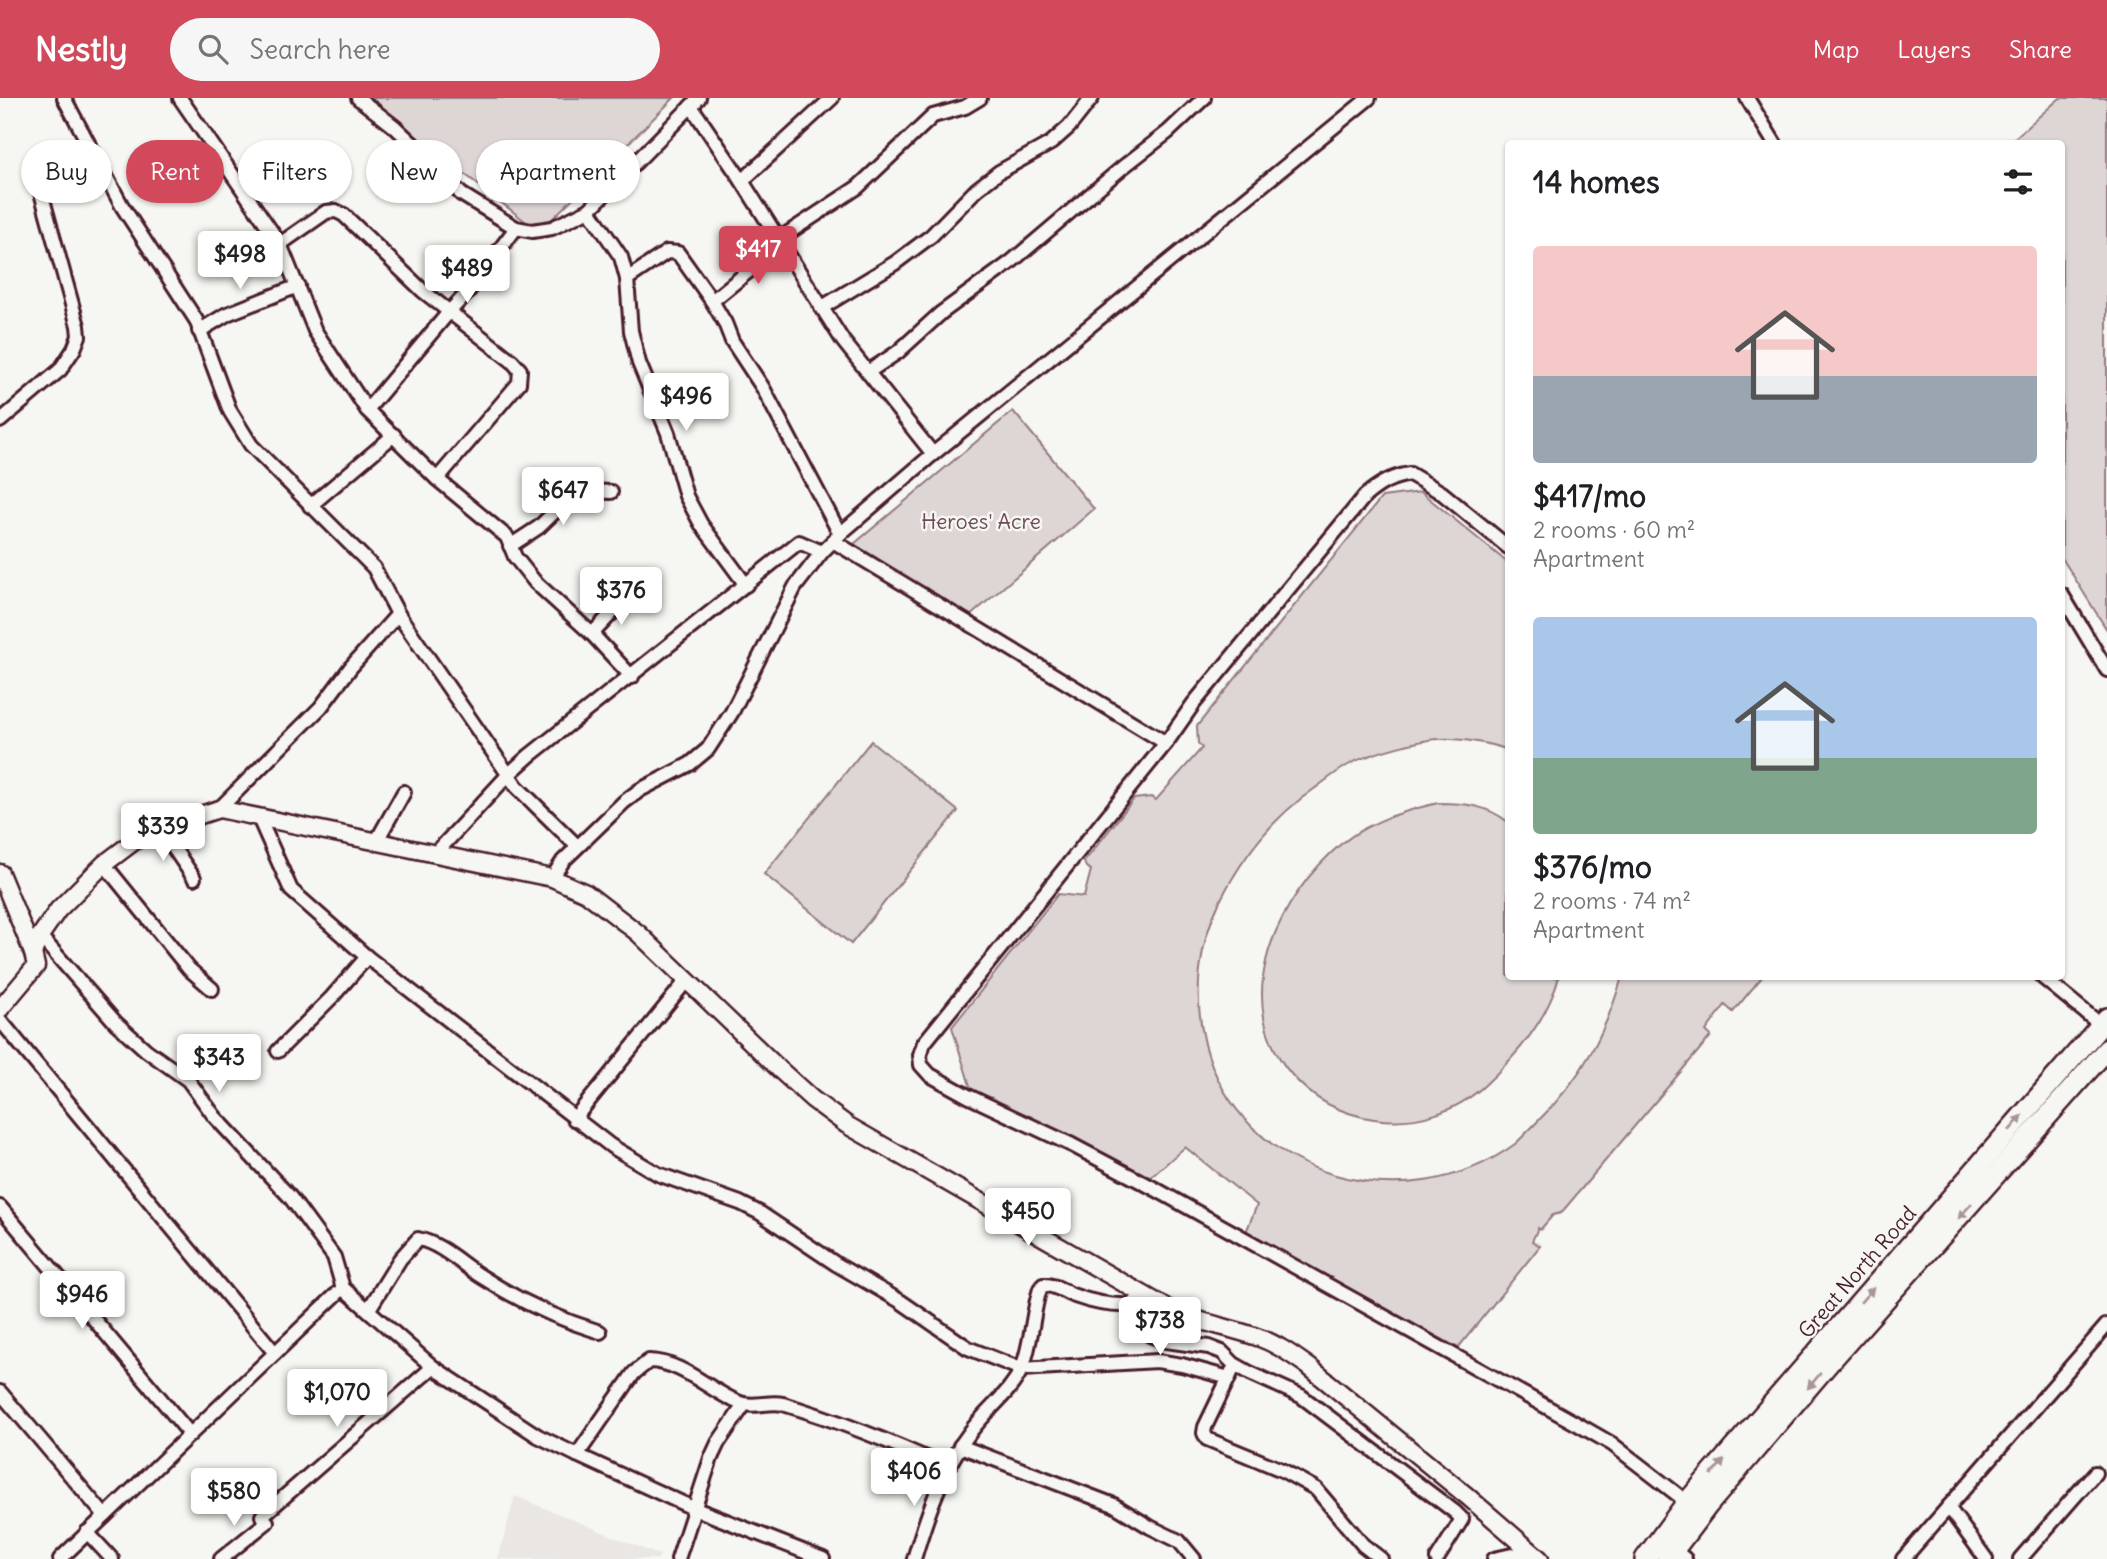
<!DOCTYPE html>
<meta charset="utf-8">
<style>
:root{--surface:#fff;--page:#f6f6f6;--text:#202124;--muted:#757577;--accent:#d1495b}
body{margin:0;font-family:Delius,sans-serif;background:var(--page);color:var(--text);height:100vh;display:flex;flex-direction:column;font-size:26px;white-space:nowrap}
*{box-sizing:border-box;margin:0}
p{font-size:23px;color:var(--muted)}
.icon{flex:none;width:38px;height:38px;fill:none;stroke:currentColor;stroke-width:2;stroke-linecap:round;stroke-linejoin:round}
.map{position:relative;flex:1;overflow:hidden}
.sheet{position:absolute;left:1505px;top:42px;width:560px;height:840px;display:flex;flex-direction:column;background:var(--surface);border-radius:7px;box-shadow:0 2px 5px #0004}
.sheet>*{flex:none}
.top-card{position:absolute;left:21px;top:42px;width:665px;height:63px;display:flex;gap:14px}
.price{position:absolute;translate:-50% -60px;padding:0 16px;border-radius:7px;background:#fff;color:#222;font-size:23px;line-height:46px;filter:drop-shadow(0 2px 4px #0008)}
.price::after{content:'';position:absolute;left:50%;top:42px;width:21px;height:16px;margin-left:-10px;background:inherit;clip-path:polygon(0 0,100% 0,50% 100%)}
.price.active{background:var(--accent);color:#fff}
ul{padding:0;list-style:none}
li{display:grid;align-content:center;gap:14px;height:371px;padding:0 28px}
li span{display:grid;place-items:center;height:217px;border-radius:7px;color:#555}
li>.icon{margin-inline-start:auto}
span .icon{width:126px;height:126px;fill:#fffc;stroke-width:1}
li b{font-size:30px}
h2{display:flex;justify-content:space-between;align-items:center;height:84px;padding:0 28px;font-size:30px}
.chip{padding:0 24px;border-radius:32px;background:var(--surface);box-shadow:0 2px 5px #0004;font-size:24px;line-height:63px}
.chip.active{background:var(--accent);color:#fff}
header{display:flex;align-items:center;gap:42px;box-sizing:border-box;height:98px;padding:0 35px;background:var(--accent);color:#fff}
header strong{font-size:33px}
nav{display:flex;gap:38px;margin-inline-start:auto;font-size:24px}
.search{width:490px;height:63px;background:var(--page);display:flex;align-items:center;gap:18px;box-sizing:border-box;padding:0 24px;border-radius:38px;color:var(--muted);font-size:26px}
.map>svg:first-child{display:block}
</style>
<header>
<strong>Nestly</strong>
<div class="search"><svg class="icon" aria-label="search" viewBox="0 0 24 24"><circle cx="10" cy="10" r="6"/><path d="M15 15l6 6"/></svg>Search here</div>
<nav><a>Map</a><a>Layers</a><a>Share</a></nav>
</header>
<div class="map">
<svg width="2107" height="1461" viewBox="0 0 2107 1461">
<rect width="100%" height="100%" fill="#f6f6f2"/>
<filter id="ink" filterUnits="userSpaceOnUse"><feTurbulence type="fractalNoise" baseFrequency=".0143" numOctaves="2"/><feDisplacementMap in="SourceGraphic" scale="14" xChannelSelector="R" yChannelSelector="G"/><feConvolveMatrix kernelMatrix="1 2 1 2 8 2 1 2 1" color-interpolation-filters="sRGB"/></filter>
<g filter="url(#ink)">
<polygon fill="#e9e6e3" points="515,1398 656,1456 660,1457 658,1461 498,1461"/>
<g fill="#ddd6d5" stroke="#947a80" stroke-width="2">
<polygon points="367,0 674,0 539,134"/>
<polygon points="2060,0 2107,0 2107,532 2062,460 2062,46 2009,45"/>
<polygon points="1013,313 1094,411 969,519 854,446"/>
<path d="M 1421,394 L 1508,465 L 1508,652 C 1490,645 1459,640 1439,641 C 1418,642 1368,656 1350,666 C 1337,673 1325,683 1314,691 C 1272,720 1243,758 1220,803 C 1198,848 1193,898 1205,946 C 1240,1081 1407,1125 1515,1046 C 1523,1039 1531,1030 1538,1023 C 1582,980 1605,936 1622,879 L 1762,879 L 1733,914 L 1725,907 L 1706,933 L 1711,938 L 1561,1115 L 1553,1117 L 1540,1132 L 1538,1130 L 1532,1143 L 1540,1148 L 1458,1250 L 1246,1134 L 1257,1107 L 1185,1049 L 1150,1080 L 971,991 L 952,929 L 1058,796 L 1084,799 L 1091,772 L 1086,769 L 1084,764 L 1134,701 L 1151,699 L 1156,702 L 1202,650 L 1198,645 L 1197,628 L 1382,399 Z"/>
<polygon points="871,643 958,713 851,846 764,776"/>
<path d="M 1438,705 C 1464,705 1487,707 1508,724 L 1508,878 L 1559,879 C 1547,922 1518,956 1486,986 C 1456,1015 1415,1027 1374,1021 C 1341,1016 1314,1003 1292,977 C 1232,907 1271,813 1330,756 C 1360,726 1399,714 1438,705 Z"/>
</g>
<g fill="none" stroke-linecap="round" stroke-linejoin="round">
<g stroke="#4a1f2b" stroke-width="18">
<g id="street">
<polyline points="64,0 122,108 196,222 230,313 251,347 374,470 398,516 517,689 577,748"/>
<polyline points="180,0 280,146 315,233 367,312 437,381 507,439 515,459 535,484 592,536 632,579"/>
<polyline points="358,0 395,29 435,67 461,96 516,130 532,133 552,130 589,112 699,0"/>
<polyline points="1747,0 1775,46"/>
<polyline points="691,8 742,83 843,243 933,356"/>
<polyline points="742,83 832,0"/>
<polyline points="589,112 621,159 627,181 631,233 639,265 668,335 686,398 701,426 746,487"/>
<polyline points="779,141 858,89 933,18 965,9 980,0"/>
<polyline points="280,146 326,114 336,113 344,117 423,193 512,263 520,272 519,285 437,381"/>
<polyline points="627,181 667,154 678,155 712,203 725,225 732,243 763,290 840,436"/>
<polyline points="712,203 782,146"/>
<polyline points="821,210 895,165 931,138 977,91 999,74 1051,45 1069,29 1092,0"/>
<polyline points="199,233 227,216 298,188"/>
<polyline points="868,274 898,254 941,215 1011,164 1123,69 1168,34 1204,0"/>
<polyline points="367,312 449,214 466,196 516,130"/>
<polyline points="0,323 60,272 74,251 79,238 78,228 37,80"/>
<polyline points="310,408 394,337"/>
<polyline points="833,443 1166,645"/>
<polyline points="510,448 539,429 572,397 589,393 611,394"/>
<path d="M 1508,449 L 1442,395 L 1410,376 C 1391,379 1379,386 1365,398 L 1194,605 L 1166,645 L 924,945 L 920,957 L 921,967 L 930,977 L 968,998 L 1072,1047 L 1157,1092 L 1579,1327 L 1612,1346 L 1687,1404"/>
<polyline points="2062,497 2107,572"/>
<polyline points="592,536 627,499"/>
<polyline points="219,711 321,609 351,569 398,516"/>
<polyline points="259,720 291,792 367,859 611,1048 658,1076 740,1105 760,1115 836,1166 900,1203 968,1250 1021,1271 1157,1263 1182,1267 1229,1280"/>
<polyline points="160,730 194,780"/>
<polyline points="376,744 404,694"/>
<polyline points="435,756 509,676 529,658 799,444 822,454"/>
<polyline points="104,766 189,871 212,891"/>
<polyline points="552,780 563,763 624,704 640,692 690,666 708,651 732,614 795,489 822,454 840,436 933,356 1369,0"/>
<polyline points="40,838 116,925 146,952 188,982 215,1019 290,1099 334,1159 343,1190 433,1269 538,1338 577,1357 693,1410 823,1461"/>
<polyline points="2041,878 2101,927"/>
<polyline points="0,922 275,1255"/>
<polyline points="278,953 332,899 367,859"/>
<polyline points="574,1021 687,882"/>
<polyline points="0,1109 190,1336"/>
<polyline points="1131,1207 1142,1229 1150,1237 1166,1243 1209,1249 1222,1254 1234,1266 1250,1275 1301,1298 1455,1414 1462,1421 1437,1461"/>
<path d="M 369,1211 L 400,1161 L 418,1141 C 442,1146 461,1166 482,1179 C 519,1203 558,1221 600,1234"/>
<polyline points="1232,1273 1205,1329 1204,1335 1207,1341 1282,1372 1316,1391 1363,1447 1381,1461"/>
<polyline points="0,1294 105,1418"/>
<polyline points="960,1348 1114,1407 1150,1429 1179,1443 1194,1461"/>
<path d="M 577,1357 L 634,1275 L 649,1263 C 684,1264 709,1293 740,1305 C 753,1310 769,1303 783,1306 C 840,1323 894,1345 948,1370"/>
<polyline points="1948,1409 1986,1461"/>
<polyline points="262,1418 433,1269"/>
<polyline points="87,1434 112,1461"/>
<polyline points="1674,1452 1685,1461"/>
<polyline points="60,1461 343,1190"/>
<polyline points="221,1461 267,1424"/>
<polyline points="678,1461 711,1360 718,1345 744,1307"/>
<path d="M 914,1461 C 927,1417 943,1369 971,1333 C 987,1311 1010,1296 1022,1270 C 1032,1245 1032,1216 1040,1191 L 1043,1187 C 1055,1186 1064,1194 1075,1198 C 1094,1205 1111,1208 1131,1207 L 1136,1202"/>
<polyline points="1494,1461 1530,1453"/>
<polyline points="1903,1461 2107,1227"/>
<polyline points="2020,1461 2095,1375"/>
</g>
</g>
<g stroke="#4a1f2b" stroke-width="21">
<g id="secondary">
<polyline points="0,775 33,855 36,868 0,911"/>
<path d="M 33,855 L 40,838 L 58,812 L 104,766 L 145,735 L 219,711 L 552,780 L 586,795 L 638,835 L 779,971 L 812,1001 L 847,1027 L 1174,1214 C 1200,1224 1227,1229 1254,1238 C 1274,1244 1291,1256 1308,1268 L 1467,1398 L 1540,1461"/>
</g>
</g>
<g stroke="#4a1f2b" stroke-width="24">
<g id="primary">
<polyline points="1645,1461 1687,1404 2107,920"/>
<polyline points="1667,1461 1708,1407 1828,1266 2107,951"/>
</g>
</g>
<use href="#street" stroke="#f6f6f2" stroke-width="12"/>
<use href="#secondary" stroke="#f6f6f2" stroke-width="16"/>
<use href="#primary" stroke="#f6f6f2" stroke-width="19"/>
</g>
<defs><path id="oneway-solid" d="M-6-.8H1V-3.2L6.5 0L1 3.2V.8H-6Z" transform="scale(1.75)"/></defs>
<g fill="#a99598">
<use href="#oneway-solid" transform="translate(2016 1025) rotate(-49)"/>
<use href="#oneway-solid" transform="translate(1965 1113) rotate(131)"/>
<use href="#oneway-solid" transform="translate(1867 1197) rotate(-49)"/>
<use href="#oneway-solid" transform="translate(1814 1283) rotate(130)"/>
<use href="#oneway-solid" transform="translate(1718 1369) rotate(-49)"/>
</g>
</g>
<g text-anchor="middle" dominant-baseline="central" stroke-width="5" stroke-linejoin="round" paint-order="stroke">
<g font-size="21" fill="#6f4d56" stroke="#f6f6f2">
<text x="981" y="423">Heroes' Acre</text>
</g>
<g font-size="21" fill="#4a1f2b" stroke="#f6f6f2">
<text transform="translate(1857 1174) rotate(-49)">Great North Road</text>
</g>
</g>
</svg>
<b class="price active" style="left:758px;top:188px">$417</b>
<b class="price" style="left:240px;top:193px">$498</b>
<b class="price" style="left:467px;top:207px">$489</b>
<b class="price" style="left:686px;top:335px">$496</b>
<b class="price" style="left:563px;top:429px">$647</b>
<b class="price" style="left:621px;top:529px">$376</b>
<b class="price" style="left:163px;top:765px">$339</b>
<b class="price" style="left:219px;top:996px">$343</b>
<b class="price" style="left:1028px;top:1150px">$450</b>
<b class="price" style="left:82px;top:1233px">$946</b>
<b class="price" style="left:1160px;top:1259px">$738</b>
<b class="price" style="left:337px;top:1331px">$1,070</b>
<b class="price" style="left:914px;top:1410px">$406</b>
<b class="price" style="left:234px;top:1430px">$580</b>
<div class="top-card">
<a class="chip">Buy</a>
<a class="chip active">Rent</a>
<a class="chip">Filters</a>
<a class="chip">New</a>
<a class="chip">Apartment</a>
</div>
<section class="sheet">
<h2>14 homes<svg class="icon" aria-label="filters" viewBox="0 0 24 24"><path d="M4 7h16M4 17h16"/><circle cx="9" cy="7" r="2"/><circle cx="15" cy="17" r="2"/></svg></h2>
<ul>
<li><span style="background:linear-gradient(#f6c9c9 60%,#9aa5b1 0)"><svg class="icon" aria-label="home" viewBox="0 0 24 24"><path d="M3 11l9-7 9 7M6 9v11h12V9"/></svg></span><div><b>$417/mo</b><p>2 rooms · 60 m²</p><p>Apartment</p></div></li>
<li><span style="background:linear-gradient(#a9c7e8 65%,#7fa58c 0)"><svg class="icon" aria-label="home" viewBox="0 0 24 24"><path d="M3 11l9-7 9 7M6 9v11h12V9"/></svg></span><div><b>$376/mo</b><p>2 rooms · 74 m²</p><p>Apartment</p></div></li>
</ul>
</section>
</div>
